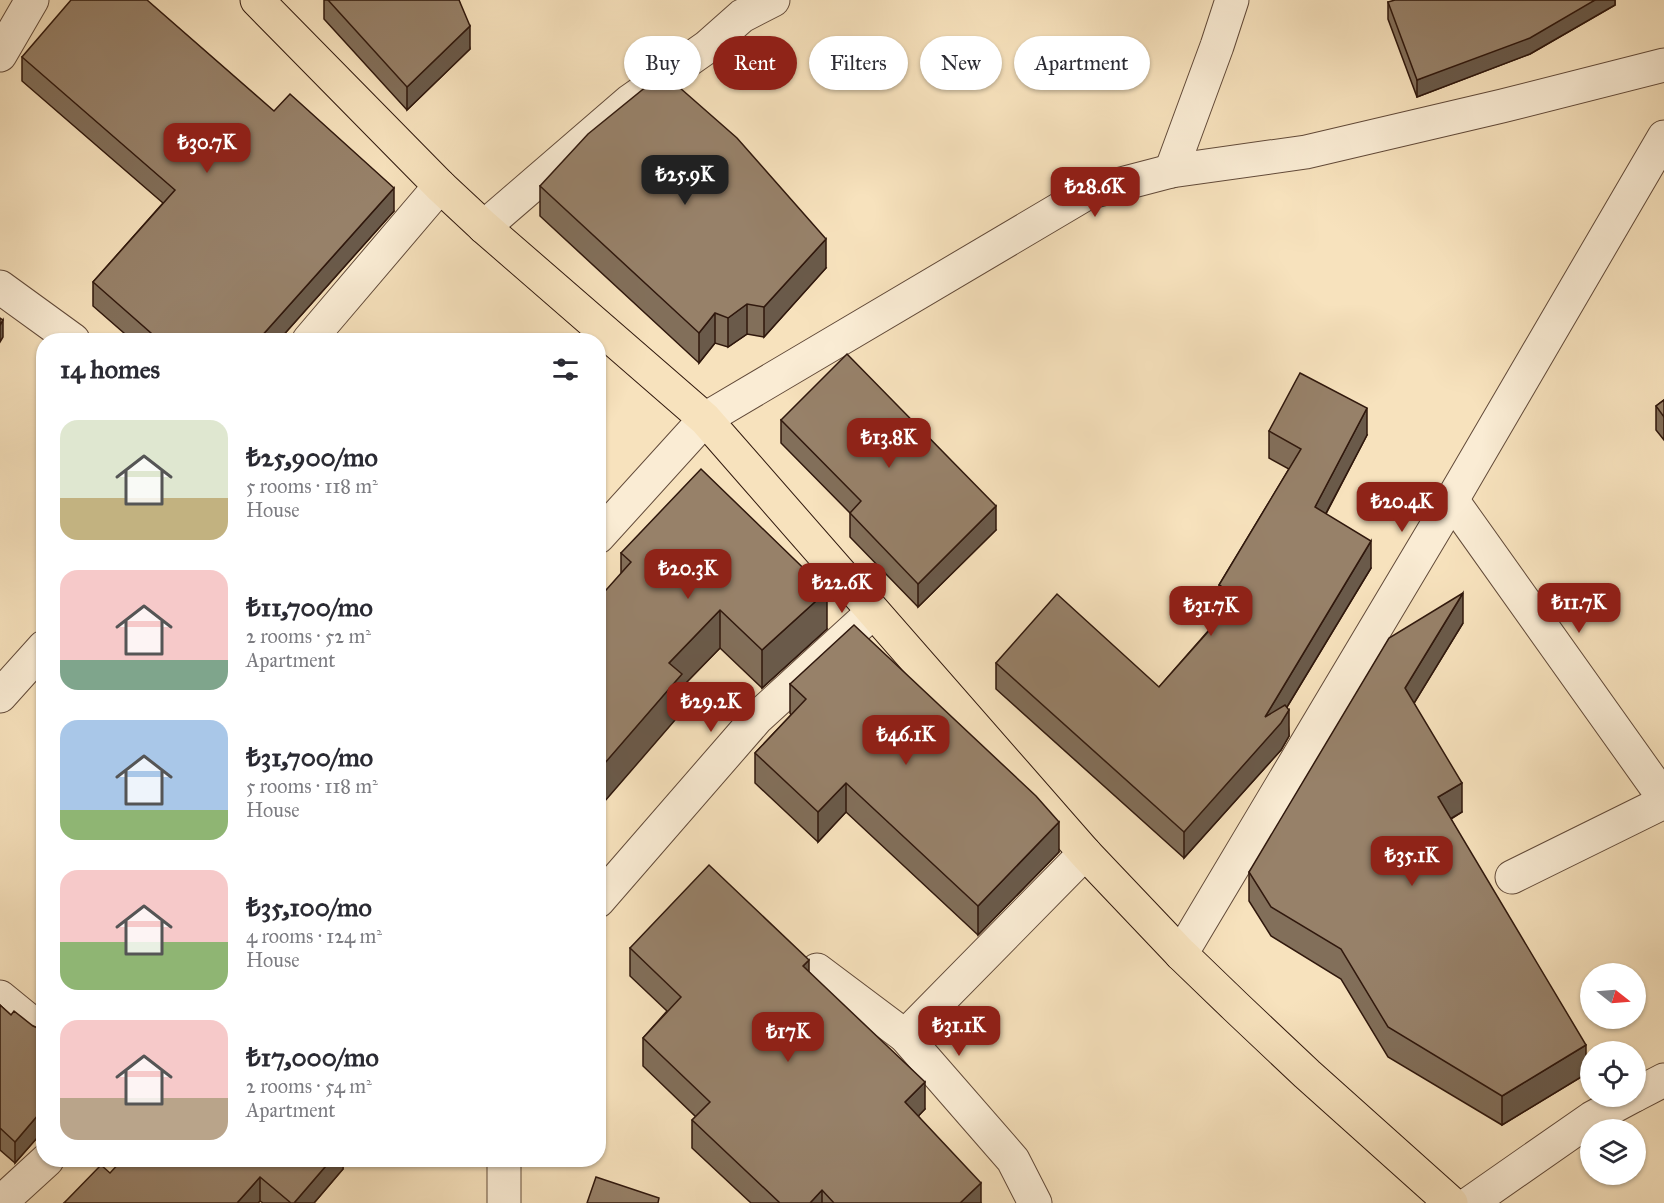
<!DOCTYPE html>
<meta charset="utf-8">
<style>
:root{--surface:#fff;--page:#f7f7f7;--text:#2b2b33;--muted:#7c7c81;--accent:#8f2418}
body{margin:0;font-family:"IM FELL Great Primer",serif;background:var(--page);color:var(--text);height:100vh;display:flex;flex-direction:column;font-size:22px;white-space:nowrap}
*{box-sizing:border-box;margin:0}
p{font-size:20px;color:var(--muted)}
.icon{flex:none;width:33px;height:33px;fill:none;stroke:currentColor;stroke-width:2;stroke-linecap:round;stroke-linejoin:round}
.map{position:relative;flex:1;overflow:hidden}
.details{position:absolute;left:36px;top:333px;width:570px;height:834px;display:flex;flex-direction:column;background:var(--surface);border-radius:24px;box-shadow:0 2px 4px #0004}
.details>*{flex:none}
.guide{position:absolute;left:624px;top:36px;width:570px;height:54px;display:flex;gap:12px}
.needle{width:39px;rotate:107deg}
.controls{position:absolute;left:1580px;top:963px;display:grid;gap:12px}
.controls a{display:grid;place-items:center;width:66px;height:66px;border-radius:50%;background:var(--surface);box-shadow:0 2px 4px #0004;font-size:30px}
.price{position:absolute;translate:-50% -51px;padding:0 14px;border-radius:12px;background:var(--accent);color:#fff;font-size:20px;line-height:39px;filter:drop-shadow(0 2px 3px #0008)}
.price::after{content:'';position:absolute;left:50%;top:36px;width:18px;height:14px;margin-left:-9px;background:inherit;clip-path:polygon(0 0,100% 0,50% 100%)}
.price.selected{background:#222;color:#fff}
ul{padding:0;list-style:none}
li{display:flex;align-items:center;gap:18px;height:150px;padding:0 24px}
li span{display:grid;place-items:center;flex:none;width:168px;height:120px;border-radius:18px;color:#555}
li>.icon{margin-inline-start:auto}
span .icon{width:72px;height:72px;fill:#fffc;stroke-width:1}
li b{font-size:26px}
h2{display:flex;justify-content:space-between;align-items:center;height:72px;padding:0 24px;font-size:26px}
.pill{padding:0 21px;border-radius:27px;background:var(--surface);box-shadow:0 2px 4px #0004;font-size:21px;line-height:54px}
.pill.selected{background:var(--accent);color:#fff}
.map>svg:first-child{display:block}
</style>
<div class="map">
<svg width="1664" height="1203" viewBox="0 0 1664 1203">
<rect width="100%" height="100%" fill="#f7e2bd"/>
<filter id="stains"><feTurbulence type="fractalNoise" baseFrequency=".00333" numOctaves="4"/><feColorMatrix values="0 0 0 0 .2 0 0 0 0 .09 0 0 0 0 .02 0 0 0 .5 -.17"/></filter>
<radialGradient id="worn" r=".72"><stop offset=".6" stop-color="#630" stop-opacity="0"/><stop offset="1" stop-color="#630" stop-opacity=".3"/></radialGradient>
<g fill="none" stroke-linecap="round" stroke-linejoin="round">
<g stroke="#624a39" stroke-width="35">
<g id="minor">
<polyline points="0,55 32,0"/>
<polyline points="1171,171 1217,46 1232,0"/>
<polyline points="484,227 630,101 707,47 742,16 773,0"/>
<polyline points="0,287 73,340"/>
<polyline points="309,340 440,186"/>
<polyline points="1452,500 1664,798"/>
<polyline points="598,537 705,419 1087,193 1171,171 1306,152 1502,106 1664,65"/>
<polyline points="0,696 44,647"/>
<polyline points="1512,877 1664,802"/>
<polyline points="598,901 757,718 873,612"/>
<polyline points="1181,954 1452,500 1664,137"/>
<polyline points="817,970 905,1036 1013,1160 1035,1203"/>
<polyline points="0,997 44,1033"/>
<polyline points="905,1036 1085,853"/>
<polyline points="1635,1095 1664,1080"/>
<polyline points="0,1203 47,1160"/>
<polyline points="504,1203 504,1160"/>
<polyline points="1470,1203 1592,1118 1633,1096"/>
</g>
</g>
<g stroke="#30180d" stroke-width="35">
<polyline id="major" points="257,0 440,186 484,227 705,419 1085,853 1181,954 1236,1007 1307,1074 1451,1203"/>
</g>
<use href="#minor" stroke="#faecd4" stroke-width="33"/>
<use href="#major" stroke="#f7e2bd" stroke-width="33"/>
</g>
<g fill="#826f5a" stroke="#30180d" stroke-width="1.5">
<polygon points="324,0 459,0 470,49 407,110 324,19"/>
<polygon points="1615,0 1615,5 1530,54 1417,97 1388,19 1388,2"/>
<polygon points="22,57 274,111 394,211 279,340 132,340 93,306 93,282 163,203 22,81"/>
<polygon points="540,186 826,268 764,337 747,334 728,347 715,343 699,363 540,216"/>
<polygon points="1664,400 1664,440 1656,430 1656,406"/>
<polygon points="781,420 996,530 918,607 850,537 850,513 781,443"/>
<polygon points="1269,431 1367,435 1326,514 1371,568 1287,707 1289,736 1281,750 1184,858 996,689 996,663 1159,687 1223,614 1219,612 1219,585 1289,469 1269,458"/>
<polygon points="621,553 827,629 762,688 720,648 682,687 682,712 621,573"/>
<polygon points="1463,623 1414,703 1462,812 1451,819 1586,1074 1502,1125 1388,1057 1341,979 1271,936 1249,901 1249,872"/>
<polygon points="790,684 1059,852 978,935 846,812 818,842 755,783 755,753 791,715 790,713"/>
<polygon points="630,948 809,972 925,1109 918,1116 981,1203 751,1203 692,1148 692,1120 696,1117 643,1066 643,1038 667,1011 630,976"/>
<polygon points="44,972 44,1008 37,1003 37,981"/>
<polygon points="0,1005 11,1015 33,1026 42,1030 44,1030 44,1130 15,1163 0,1150"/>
<polygon points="343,1160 343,1169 314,1203 263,1203 260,1201 258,1203 64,1203 110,1173"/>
</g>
<g fill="#6a5a4a" stroke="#30180d" stroke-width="1.5">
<polygon points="1595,0 1615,0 1615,5 1530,54 1417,97 1417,80"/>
<polygon points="470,26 470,49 407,110 407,87"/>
<polygon points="394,188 394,211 279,340 259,340 259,339"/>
<polygon points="826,239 826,268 764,337 764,307"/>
<polygon points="747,304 747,334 728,347 728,318"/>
<polygon points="715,313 715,343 699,363 699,333"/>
<polygon points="3,320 3,337 0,342 0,325"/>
<polygon points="1367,408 1367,435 1315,534 1315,507"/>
<polygon points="996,506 996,530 918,607 918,584"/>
<polygon points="1371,541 1371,568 1270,735 1289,710 1289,736 1281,750 1184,858 1184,832 1265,717"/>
<polygon points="827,591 827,629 762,688 762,650"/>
<polygon points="1463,593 1463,623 1405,718 1405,688"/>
<polygon points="720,610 720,648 682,687 682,712 598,809 598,771 669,663"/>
<polygon points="846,783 846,812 818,842 818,812"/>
<polygon points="1462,783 1462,812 1438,826 1438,797"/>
<polygon points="1059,822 1059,852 978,935 978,906"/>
<polygon points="809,960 809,988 803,966"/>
<polygon points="1586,1045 1586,1074 1502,1125 1502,1096"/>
<polygon points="925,1082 925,1109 905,1130 905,1102"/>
<polygon points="44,1108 44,1130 15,1163 15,1142"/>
<polygon points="331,1160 343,1160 343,1169 314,1203 294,1203"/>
<polygon points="260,1177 260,1201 258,1203 237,1203"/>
<polygon points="981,1183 981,1203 960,1203"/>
<polygon points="822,1190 822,1203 810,1203"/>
</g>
<g fill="#978169" stroke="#30180d" stroke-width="1.5">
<polygon points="71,0 147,0 274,111 290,94 394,188 259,339 260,340 159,340 93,282 175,190 22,57"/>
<polygon points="328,0 459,0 470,26 407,87"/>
<polygon points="1395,0 1595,0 1530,38 1417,80 1388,2"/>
<polygon points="663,73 737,138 826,239 764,307 747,304 728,318 715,313 699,333 540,186 588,134"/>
<polygon points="0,318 3,320 0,325"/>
<polygon points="847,354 996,506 918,584 850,513 861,501 781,420"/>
<polygon points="1300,373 1367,408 1315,507 1371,541 1265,717 1285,705 1289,710 1281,723 1184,832 996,663 1057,594 1159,687 1239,597 1219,585 1301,449 1269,431"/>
<polygon points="1664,400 1664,417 1656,406"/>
<polygon points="701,469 827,591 762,650 720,610 669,663 682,674 598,771 598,599 631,562 621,553"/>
<polygon points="1463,593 1405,688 1462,783 1438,797 1586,1045 1502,1096 1388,1027 1341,949 1271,907 1249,872 1389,638"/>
<polygon points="854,625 1036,796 1059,822 978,906 846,783 818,812 755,753 806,699 790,684"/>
<polygon points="709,865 809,960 803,966 925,1082 905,1102 981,1183 960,1203 834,1203 822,1190 810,1203 780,1203 692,1120 710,1102 643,1038 681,997 630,948"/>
<polygon points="44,972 44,987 37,981"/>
<polygon points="0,1005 11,1015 14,1011 33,1026 42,1030 44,1030 44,1108 15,1142 0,1128"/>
<polygon points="122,1160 331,1160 294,1203 291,1203 260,1177 237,1203 64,1203 101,1165 110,1173"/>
<polygon points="596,1177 659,1198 658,1203 587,1203"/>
</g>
<rect width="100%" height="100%" filter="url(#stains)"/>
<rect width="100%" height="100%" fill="url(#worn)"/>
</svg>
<div class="controls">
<a><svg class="needle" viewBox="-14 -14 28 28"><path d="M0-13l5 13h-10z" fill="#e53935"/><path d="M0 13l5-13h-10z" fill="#7c7c81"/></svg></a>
<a><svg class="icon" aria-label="locate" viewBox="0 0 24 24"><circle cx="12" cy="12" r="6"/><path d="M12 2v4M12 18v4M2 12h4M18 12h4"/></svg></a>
<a><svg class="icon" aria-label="layers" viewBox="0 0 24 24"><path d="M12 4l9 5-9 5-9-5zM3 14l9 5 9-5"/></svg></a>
</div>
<b class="price" style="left:207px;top:174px">₺30.7K</b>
<b class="price selected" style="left:685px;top:206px">₺25.9K</b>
<b class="price" style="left:1095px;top:218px">₺28.6K</b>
<b class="price" style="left:889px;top:469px">₺13.8K</b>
<b class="price" style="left:1402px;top:533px">₺20.4K</b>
<b class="price" style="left:688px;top:600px">₺20.3K</b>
<b class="price" style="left:842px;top:614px">₺22.6K</b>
<b class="price" style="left:1579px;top:634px">₺11.7K</b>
<b class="price" style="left:1211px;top:637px">₺31.7K</b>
<b class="price" style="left:711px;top:733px">₺29.2K</b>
<b class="price" style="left:906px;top:766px">₺46.1K</b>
<b class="price" style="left:1412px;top:887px">₺35.1K</b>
<b class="price" style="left:959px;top:1057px">₺31.1K</b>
<b class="price" style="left:788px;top:1063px">₺17K</b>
<div class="guide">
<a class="pill">Buy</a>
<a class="pill selected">Rent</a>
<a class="pill">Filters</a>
<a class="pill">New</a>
<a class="pill">Apartment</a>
</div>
<section class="details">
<h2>14 homes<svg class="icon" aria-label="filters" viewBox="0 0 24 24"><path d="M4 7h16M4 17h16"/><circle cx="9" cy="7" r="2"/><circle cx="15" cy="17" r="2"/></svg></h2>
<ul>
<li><span style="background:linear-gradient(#dfe7d0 65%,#c2b280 0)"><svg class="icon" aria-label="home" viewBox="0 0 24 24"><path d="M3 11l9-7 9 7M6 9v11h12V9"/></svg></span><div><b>₺25,900/mo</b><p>5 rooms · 118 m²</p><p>House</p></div></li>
<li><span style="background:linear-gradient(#f6c9c9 75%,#7fa58c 0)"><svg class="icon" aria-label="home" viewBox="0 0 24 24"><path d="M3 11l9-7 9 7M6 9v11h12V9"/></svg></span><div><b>₺11,700/mo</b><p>2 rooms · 52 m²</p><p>Apartment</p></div></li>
<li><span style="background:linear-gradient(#a9c7e8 75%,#8fb573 0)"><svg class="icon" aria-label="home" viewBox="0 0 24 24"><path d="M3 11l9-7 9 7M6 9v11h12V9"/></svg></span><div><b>₺31,700/mo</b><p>5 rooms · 118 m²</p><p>House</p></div></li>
<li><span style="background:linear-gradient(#f6c9c9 60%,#8fb573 0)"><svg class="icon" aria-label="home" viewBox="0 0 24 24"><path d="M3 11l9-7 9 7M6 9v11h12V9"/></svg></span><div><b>₺35,100/mo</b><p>4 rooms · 124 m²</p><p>House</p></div></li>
<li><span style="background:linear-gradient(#f6c9c9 65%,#b9a48a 0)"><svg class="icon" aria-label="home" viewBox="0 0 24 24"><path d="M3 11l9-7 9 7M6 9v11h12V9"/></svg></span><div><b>₺17,000/mo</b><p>2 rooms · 54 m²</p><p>Apartment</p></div></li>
</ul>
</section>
</div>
